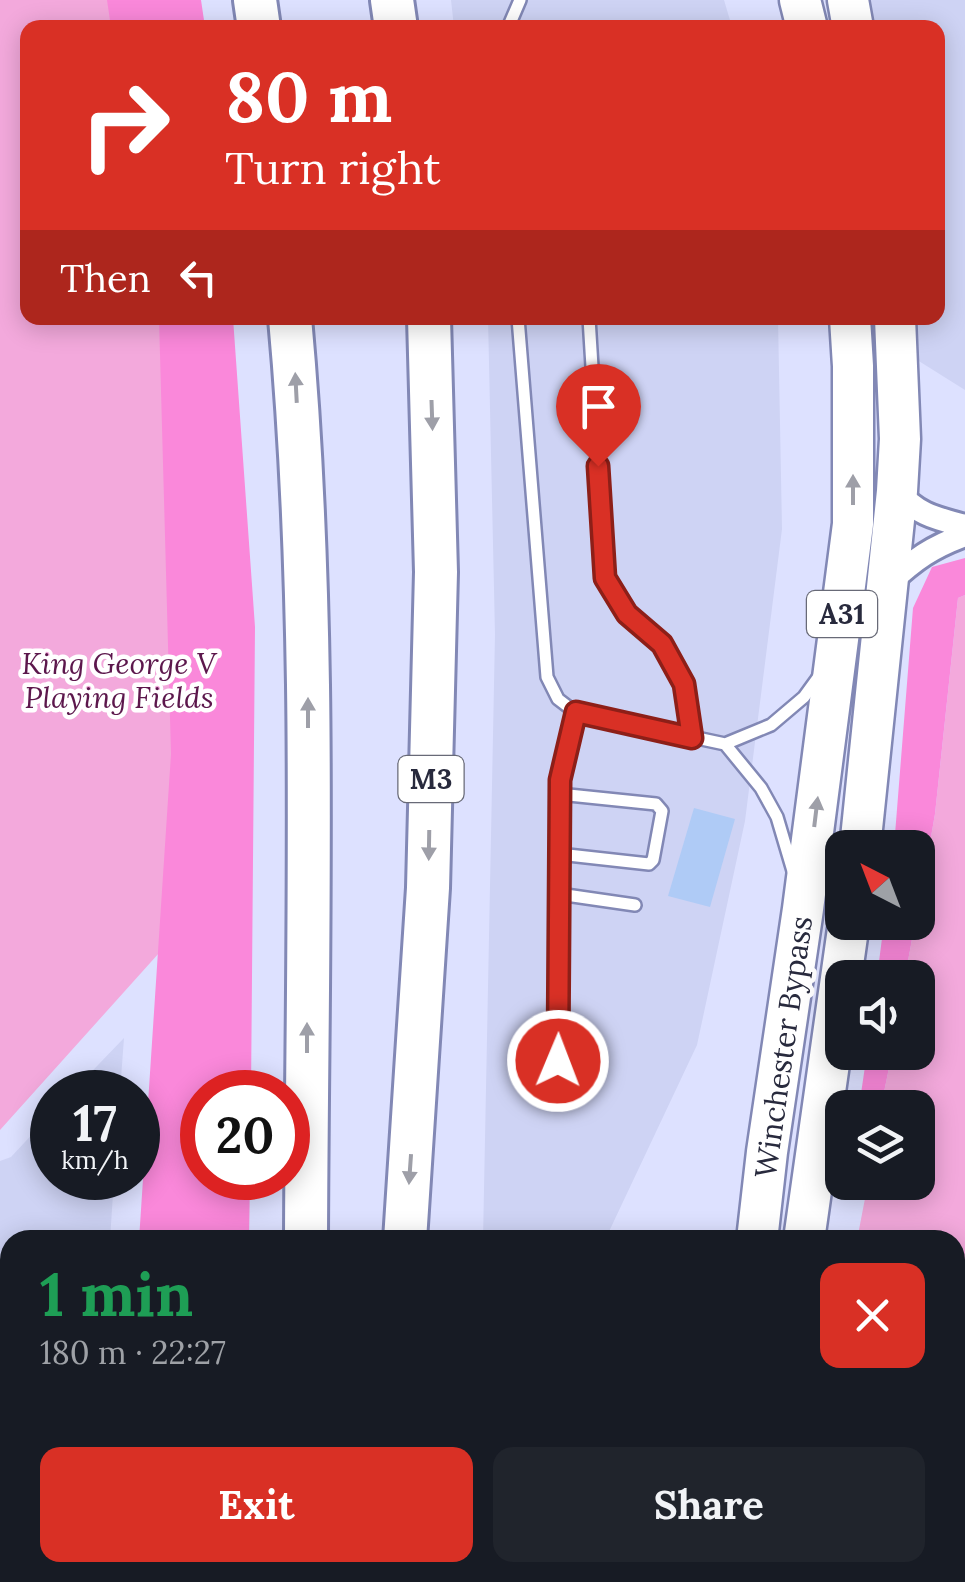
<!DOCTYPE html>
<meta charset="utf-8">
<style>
body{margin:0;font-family:Lora,serif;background:#20242c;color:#f1f3f6;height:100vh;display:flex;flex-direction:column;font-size:38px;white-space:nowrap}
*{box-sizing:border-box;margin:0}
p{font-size:32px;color:#9ea1a6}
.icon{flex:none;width:55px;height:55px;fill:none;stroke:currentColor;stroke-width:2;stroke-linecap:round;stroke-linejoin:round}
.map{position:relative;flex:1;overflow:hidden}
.details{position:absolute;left:0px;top:1230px;width:965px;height:352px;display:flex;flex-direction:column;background:#171b24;border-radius:30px 30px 0 0;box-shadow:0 5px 25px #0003}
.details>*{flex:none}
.top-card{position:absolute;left:20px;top:20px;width:925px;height:305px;border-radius:20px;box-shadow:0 5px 25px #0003;background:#d93025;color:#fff;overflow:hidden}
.needle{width:65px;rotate:318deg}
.tools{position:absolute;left:825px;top:830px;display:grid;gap:20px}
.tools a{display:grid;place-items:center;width:110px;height:110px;border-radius:20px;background:#171b24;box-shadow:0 5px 25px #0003;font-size:50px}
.speed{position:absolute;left:30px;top:1070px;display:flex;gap:20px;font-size:50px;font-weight:700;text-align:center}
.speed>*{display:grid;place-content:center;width:130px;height:130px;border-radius:50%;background:#171b24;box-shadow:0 5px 25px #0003;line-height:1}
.speed small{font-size:25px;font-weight:400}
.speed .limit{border:15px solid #d22;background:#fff;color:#111}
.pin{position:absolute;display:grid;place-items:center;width:85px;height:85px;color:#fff;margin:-102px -42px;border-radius:50% 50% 50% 0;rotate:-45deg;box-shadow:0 0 10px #0007}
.pin .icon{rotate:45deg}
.me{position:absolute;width:110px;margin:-55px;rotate:1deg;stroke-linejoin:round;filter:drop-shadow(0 0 8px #0008)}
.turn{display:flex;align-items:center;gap:35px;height:210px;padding:0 40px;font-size:45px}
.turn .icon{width:130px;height:130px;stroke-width:2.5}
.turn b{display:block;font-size:70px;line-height:85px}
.then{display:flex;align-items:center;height:95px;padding:0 40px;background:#0003;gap:20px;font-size:38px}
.round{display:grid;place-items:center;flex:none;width:105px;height:105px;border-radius:20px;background:#20242c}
.head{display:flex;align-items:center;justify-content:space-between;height:170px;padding:0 40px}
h1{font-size:60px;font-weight:700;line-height:75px;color:#1e9e55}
.primary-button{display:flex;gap:20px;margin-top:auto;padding:20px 40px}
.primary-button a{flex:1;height:115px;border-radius:20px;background:#d93025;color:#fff;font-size:40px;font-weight:700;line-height:115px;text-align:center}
.primary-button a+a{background:#20242c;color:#f1f3f6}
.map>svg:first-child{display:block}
</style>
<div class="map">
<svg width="965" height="1582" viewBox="0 0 965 1582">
<rect width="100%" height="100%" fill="#dde1ff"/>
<path fill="#ced3f4" d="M451,0H724L732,27H454Z
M866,0H965V390L914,358L909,318H938V28L870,27Z
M488,318H778L782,529L745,821L697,1045L605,1240H483L495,634Z
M124,1038L120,1092H72Z
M52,1113V1178H114L110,1240H10V1572L19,1573L16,1582H0V1161L11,1157Z"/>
<path fill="#f3a9dc" d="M0,0H168L172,27L28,28V318H208L230,874L0,1130Z
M965,595V1582H941L936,1573L955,1572V1240H857L868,1183L918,1182V1108L881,1107L892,1053L918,1052V978L905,977L915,923L918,922V911L935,814L958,598Z"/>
<path fill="#fa88da" d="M107,0H201L205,27H111Z
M159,318H233L255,627L251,1092H202V1178H250L249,1240H139L171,754Z
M965,558V595L958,598L935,814L918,911V848L894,847L913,608L932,567Z
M884,923H915L905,977H877Z
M867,1053H892L881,1107H859Z
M58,1573H247V1582H55Z"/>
<path fill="#afcbf6" d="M694,808L735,819L710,907L668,896Z"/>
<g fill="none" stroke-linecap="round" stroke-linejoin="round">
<g stroke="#8288b5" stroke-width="16">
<path id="service" d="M508,28L520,0
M518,318L547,677L558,699L575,712L725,744L771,725L804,697L820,675
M589,318L605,578L627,614L662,644L684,684L692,738
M725,744L761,788L777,817L793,871
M559,854L649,864L653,860L662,811L656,804L559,794
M559,894L635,905
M558,1061L559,780L575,712"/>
</g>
<g stroke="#8288b5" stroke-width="28">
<path id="minor" d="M897,491C918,515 935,518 965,526
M889,583C915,559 932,547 965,535"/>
</g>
<g stroke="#8288b5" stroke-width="45">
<path id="trunk" d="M800,0L807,28
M848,0L853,28
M860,848L897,491L900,439L895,318
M757,1240L767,1152L803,909L853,524V366L850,318
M804,1240L849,922
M854,1572L857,1582
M646,1582L649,1572"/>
</g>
<g stroke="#8288b5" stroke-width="48">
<path id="motorway" d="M255,0L259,28
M392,0L396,28
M290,318C318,624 307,933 306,1240
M405,1240L428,888L436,572L429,318
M310,1572V1582
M396,1572V1582"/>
</g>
<use href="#service" stroke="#fff" stroke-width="11"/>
<use href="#minor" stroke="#fff" stroke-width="22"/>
<use href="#trunk" stroke="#fff" stroke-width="40"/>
<use href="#motorway" stroke="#fff" stroke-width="42"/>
</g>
<defs><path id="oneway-solid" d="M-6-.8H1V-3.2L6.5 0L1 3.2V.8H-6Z" transform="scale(2.5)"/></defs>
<g fill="#9e9fa8">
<use href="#oneway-solid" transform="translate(296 388) rotate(-93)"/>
<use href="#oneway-solid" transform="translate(432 415) rotate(88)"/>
<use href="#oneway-solid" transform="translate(853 490) rotate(-90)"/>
<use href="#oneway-solid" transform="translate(308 713) rotate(-90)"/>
<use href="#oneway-solid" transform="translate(816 812) rotate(-83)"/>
<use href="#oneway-solid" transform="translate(429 845) rotate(91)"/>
<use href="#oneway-solid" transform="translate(307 1038) rotate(-90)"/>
<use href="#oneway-solid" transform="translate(410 1169) rotate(94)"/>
</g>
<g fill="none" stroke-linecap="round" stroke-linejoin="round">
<g stroke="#8d1f18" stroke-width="25">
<path id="route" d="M558,1061L560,780L576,712L692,738L684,684L662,644L627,614L605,578L598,466"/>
</g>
<use href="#route" stroke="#d93025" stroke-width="18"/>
</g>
<g text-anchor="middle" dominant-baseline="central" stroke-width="9" stroke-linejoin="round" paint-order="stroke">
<g fill="#fff" stroke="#686a77" stroke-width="2.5">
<rect x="807" y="591" width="70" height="46" rx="8"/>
<rect x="398.5" y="756" width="65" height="46" rx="8"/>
</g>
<g font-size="28" font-weight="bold" fill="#282a3d">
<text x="842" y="614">A31</text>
<text x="431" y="779">M3</text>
</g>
<g font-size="30" font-style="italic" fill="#5c174c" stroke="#fff">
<text x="119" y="663">King George V<tspan x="119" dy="34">Playing Fields</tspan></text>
</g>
<g font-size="30" fill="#282a3d" stroke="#fff">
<text transform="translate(783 1047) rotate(-82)">Winchester Bypass</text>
</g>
</g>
</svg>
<div class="tools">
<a><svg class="needle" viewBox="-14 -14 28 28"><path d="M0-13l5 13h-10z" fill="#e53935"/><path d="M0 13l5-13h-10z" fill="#9ea1a6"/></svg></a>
<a><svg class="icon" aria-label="sound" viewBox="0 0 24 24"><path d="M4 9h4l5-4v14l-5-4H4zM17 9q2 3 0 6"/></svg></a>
<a><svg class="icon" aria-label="layers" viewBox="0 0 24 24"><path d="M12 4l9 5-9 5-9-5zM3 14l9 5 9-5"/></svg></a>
</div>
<div class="speed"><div>17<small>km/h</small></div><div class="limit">20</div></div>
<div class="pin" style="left:598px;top:466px;background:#d93025"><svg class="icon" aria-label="arrive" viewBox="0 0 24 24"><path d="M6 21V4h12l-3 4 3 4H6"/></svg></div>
<svg class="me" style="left:558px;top:1061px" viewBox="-20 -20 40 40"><circle r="17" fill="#d93025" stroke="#fff" stroke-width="3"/><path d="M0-11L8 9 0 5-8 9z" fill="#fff"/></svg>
<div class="top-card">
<div class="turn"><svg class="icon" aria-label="right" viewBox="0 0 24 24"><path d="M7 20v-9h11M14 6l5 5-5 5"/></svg><div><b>80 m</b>Turn right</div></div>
<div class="then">Then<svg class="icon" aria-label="left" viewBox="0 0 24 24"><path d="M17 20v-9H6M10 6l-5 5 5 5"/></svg></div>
</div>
<section class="details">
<div class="head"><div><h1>1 min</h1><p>180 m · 22:27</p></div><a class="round" style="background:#d93025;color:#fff"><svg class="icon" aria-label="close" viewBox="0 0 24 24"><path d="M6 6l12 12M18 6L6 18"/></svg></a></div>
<div class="primary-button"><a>Exit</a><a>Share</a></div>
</section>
</div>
